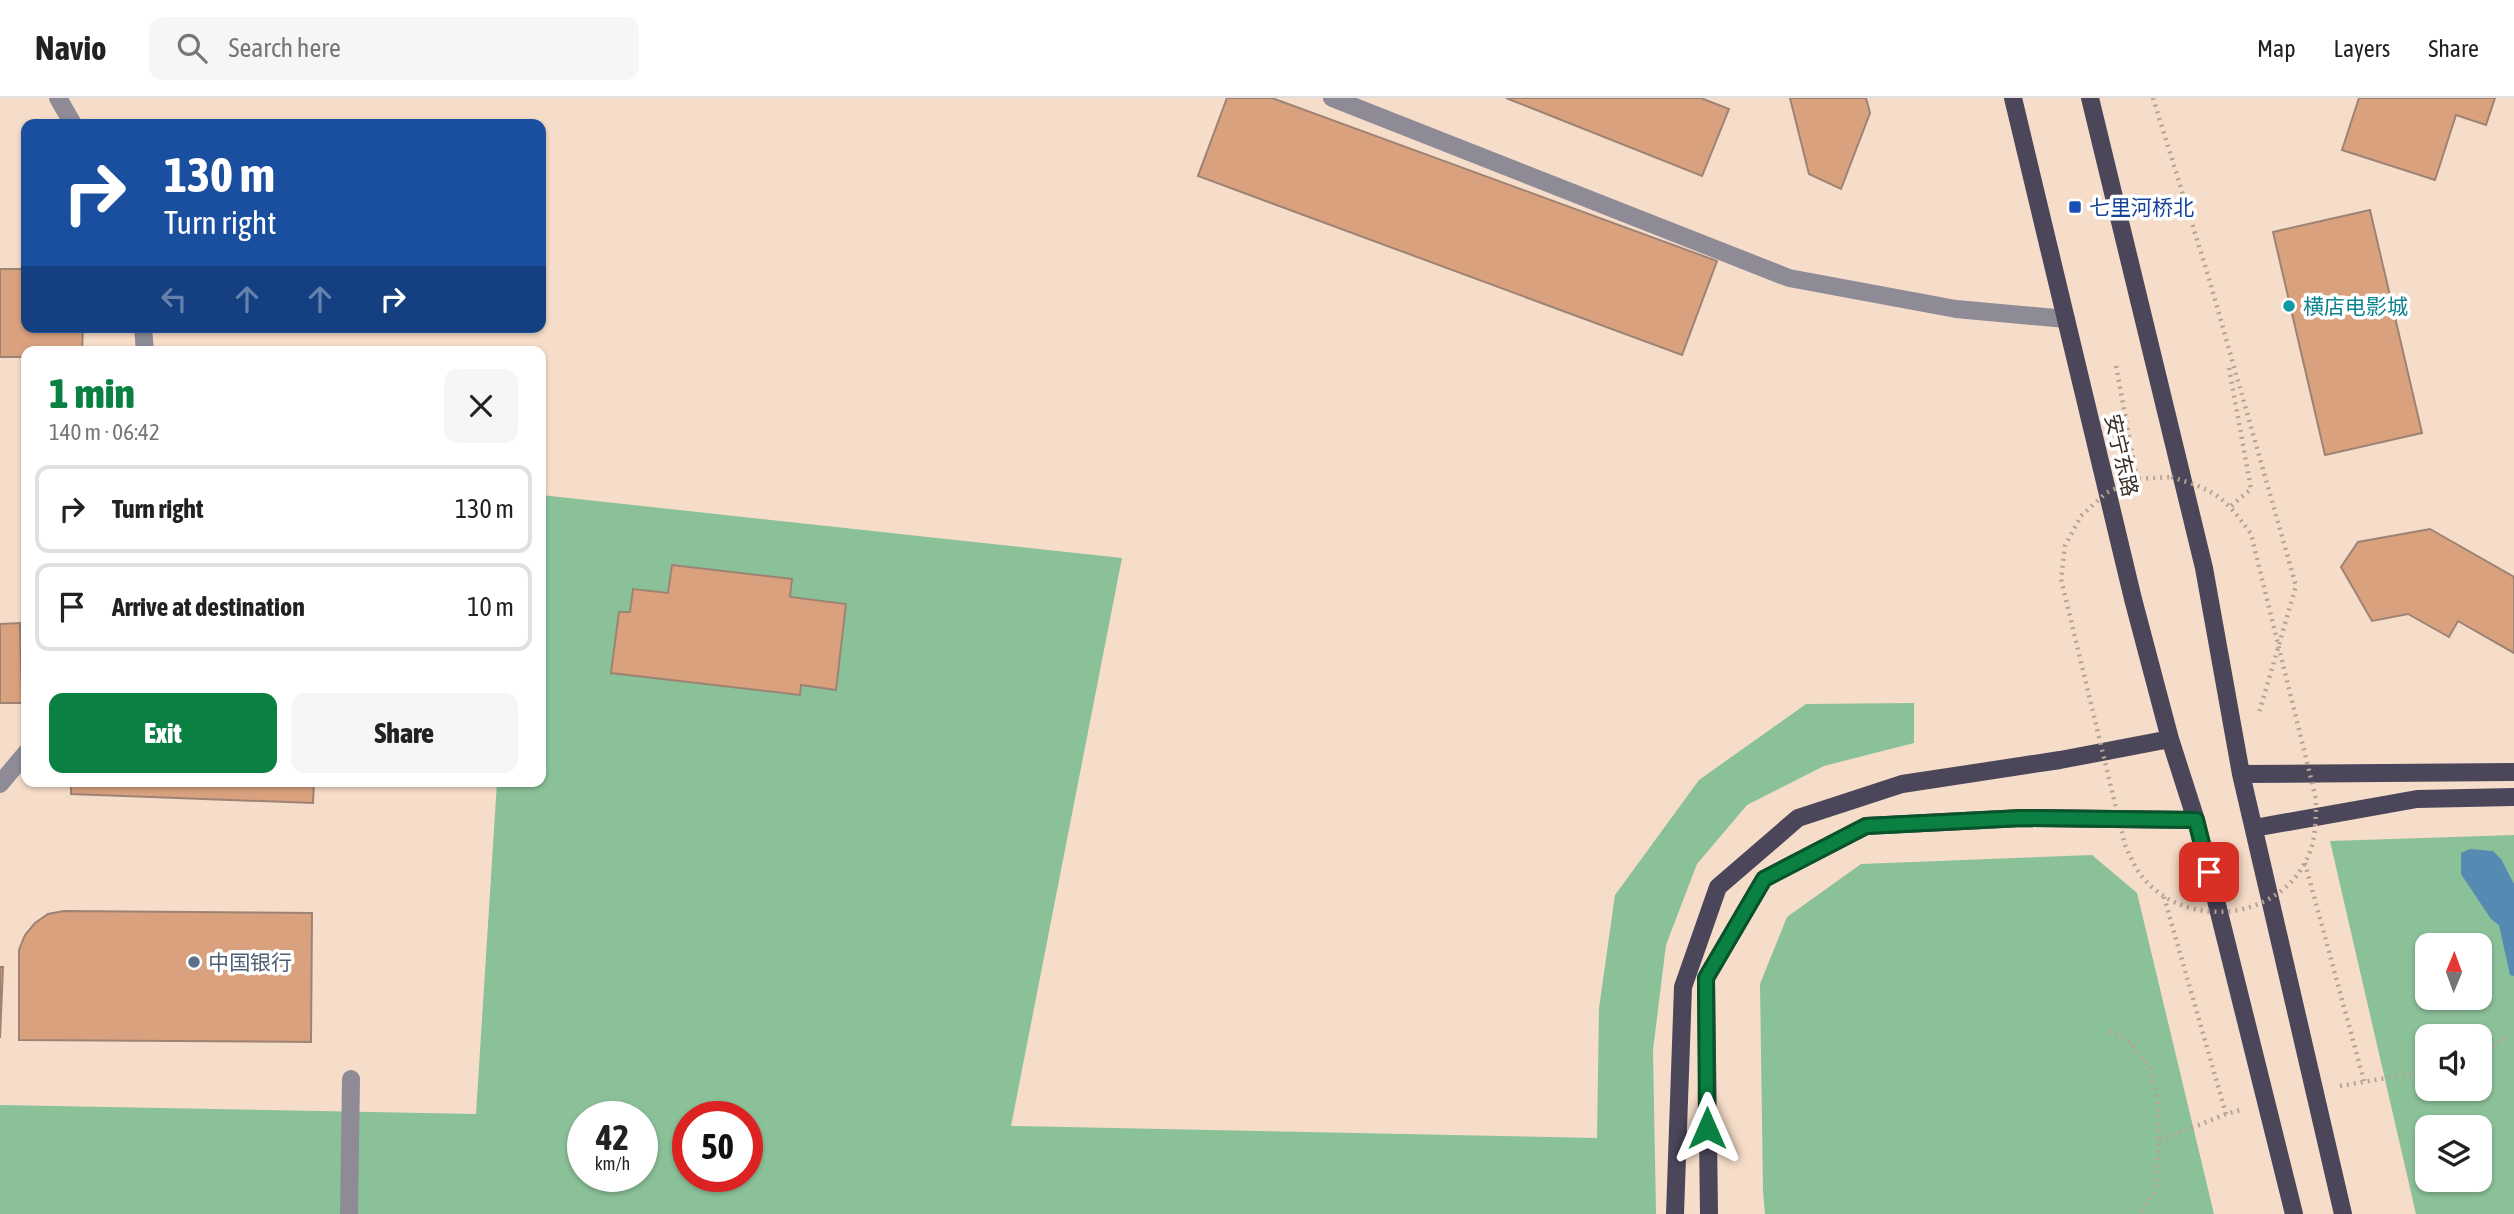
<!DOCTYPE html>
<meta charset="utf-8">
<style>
body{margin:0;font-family:"Asap Condensed","Noto Sans SC",sans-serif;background:#f6f6f6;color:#222;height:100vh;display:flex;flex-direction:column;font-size:26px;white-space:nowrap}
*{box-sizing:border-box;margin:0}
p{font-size:23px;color:#767676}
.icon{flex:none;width:38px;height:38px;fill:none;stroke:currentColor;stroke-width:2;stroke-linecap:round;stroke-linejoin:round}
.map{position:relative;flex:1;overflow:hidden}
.details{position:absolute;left:21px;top:248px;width:525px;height:441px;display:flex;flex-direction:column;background:#fff;border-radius:14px;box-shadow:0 2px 5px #0004}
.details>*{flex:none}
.hud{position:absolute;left:21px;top:21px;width:525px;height:214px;border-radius:14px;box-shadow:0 2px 5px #0004;background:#1a4fa0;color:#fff;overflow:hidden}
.needle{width:46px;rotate:1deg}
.fabs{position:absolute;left:2415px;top:835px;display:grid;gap:14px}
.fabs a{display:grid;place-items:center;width:77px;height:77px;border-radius:14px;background:#fff;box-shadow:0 2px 5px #0004;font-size:35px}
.speed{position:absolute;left:567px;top:1003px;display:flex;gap:14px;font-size:35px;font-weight:700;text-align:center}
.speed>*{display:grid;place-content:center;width:91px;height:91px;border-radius:50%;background:#fff;box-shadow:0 2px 5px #0004;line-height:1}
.speed small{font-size:18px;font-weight:400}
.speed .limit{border:10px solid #d22;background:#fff;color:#111}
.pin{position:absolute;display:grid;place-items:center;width:60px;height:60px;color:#fff;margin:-30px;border-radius:14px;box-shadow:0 4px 10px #0006}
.me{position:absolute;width:77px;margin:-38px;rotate:0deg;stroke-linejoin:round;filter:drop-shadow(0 0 5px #0008)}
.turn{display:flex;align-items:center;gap:24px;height:147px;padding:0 28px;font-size:32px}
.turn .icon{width:91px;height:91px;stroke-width:2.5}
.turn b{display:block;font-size:49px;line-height:60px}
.lanes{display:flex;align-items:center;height:66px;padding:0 28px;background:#0003;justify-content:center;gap:35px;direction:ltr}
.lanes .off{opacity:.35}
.round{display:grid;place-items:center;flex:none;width:74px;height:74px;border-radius:14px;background:#f6f6f6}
.summary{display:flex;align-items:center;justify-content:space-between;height:119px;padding:0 28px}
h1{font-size:42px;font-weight:800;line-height:52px;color:#0b8043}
.cta{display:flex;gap:14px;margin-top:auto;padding:14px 28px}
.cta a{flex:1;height:80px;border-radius:14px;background:#0b8043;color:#fff;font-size:28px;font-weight:800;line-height:80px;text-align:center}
.cta a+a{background:#f6f6f6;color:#222}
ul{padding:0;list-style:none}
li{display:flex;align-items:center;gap:21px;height:88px;margin:0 14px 10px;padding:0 14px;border:4px solid #e0e0e0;border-radius:14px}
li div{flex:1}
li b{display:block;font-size:26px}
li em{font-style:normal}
header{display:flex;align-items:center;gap:42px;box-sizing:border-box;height:98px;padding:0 35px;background:#fff;border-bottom:2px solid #e0e0e0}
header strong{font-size:33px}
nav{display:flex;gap:38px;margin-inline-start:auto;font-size:24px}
.search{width:490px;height:63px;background:#f6f6f6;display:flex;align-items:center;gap:18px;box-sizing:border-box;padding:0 24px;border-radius:14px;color:#767676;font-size:26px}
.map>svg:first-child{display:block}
</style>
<header>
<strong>Navio</strong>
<div class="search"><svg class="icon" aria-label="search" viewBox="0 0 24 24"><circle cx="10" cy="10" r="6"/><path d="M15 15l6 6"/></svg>Search here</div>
<nav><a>Map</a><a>Layers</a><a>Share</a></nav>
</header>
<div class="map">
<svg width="2514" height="1116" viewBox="0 0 2514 1116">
<rect width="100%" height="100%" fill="#f6ddc9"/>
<path fill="#8bc199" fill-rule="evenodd" d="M541,397L1122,460L1011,1028L1597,1040L1599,910L1615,797L1699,682L1806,606L1914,605V645L1824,668L1747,707L1697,766L1666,847L1653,952L1656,1116H0V1007L476,1016L497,684H541ZM583,1018H642V1078H583ZM688,1018H747V1078H688Z
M2514,737V1116H2416L2330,743ZM2427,847H2480V900H2427ZM2427,938H2480V990H2427ZM2427,1029H2480V1082H2427Z
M2092,757L2137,795L2214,1116H1765L1763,1094L1760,886L1787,819L1861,766Z"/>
<path fill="#558ab2" d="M2470,751L2493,753L2501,761L2514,786V878L2510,877L2499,827L2491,821L2461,776V755Z"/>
<path fill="#daa17f" stroke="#9d8374" stroke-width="2" d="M1227,0H1272L1717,163L1682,257L1198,78Z
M1506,0H1701L1729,11L1702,78Z
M1790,0H1866L1870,15L1841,91L1809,76Z
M2359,0H2495L2486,27L2456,17L2435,82L2342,52Z
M2370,112L2422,335L2325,357L2273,134Z
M0,171H26V229H83L82,254H26V259H0Z
M2430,431L2514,479V555L2458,523L2449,539L2408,516L2372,523L2341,469L2358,444Z
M672,467L792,481L790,499L846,506L836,592L801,587L800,597L611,575L619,514H630L633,491L668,495Z
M20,525L22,605H0V526Z
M71,684H314L313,705L71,696Z
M64,813L312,815L311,944L19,942V852L25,837L35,825L48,816Z
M0,869H3L0,940Z"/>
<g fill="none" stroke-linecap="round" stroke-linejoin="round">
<path stroke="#b7a393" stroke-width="4.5" stroke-dasharray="2 5" stroke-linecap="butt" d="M2153,0L2208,177L2296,488L2259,615
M2116,268L2137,381
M2229,270L2251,391L2231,408
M2305,765L2364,983
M2164,799L2226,1016
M2109,933L2130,944L2150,971L2158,1003L2159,1043L2155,1092L2140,1116
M2480,955L2510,937
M2340,988L2427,973
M2159,1043L2226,1016L2240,1012"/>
<path stroke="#8e8b97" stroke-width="18" d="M58,0L73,26
M1332,0L1789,180L1956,211L2066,221
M143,229L145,254
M0,686L26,655
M349,1116L351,981"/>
<path stroke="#4b465a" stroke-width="18" d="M2013,0L2133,501L2170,641L2196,722L2294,1116
M2090,0L2204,470L2241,676L2343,1116
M2241,676L2514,674
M2254,730L2417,701L2514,699
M1675,1116L1683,889L1718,789L1798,720L1902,686L2060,662L2170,641
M1709,1116L1706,880L1764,781L1866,728L2022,720L2196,722"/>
<path stroke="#b7a393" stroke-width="4.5" stroke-dasharray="2 5" stroke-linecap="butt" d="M2171,379C2215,392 2224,398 2251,436L2316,701C2316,723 2316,745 2305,765C2272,825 2181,831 2140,776C2134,768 2130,757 2125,747L2061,481L2065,448L2081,418L2106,395L2137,381Z"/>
</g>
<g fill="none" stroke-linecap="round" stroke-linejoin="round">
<g stroke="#07532c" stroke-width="18">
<path id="route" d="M1707,1030L1706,880L1764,781L1866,728L2022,720L2196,722L2209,774"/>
</g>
<use href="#route" stroke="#0b8043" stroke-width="12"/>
</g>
<rect fill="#1a4fb4" stroke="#fff" stroke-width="2.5" x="2068" y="102" width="14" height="14" rx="3.5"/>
<circle fill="#0f9aa8" stroke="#fff" stroke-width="2.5" cx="2289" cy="208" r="7"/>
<circle fill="#5c6f8a" stroke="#fff" stroke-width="2.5" cx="194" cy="864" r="7"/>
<g text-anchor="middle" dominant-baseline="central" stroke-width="7" stroke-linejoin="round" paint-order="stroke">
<g font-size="21" fill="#164399" stroke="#fff" text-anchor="start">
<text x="2089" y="109">七里河桥北</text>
</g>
<g font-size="21" fill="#0d838f" stroke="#fff" text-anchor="start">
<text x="2303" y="208">横店电影城</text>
</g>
<g font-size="21" fill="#382e26" stroke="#fff">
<text transform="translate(2122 357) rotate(77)">安宁东路</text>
</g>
<g font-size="21" fill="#4e5e75" stroke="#fff" text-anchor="start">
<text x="208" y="864">中国银行</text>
</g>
</g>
</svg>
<div class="fabs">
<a><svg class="needle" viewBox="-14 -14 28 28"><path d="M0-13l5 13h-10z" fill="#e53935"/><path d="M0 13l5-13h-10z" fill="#767676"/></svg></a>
<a><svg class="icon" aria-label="sound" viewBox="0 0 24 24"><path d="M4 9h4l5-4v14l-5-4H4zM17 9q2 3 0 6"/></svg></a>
<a><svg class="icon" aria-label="layers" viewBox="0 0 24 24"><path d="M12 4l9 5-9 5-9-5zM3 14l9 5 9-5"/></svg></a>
</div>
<div class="speed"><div>42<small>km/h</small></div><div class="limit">50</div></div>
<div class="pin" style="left:2209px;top:774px;background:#d93025"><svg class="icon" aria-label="arrive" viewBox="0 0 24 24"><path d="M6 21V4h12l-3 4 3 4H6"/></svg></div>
<svg class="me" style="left:1707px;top:1030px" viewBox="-20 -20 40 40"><path d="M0-17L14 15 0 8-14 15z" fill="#0b8043" stroke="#fff" stroke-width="4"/></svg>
<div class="hud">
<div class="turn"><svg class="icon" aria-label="right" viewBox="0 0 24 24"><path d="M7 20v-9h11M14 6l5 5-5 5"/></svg><div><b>130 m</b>Turn right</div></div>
<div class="lanes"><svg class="icon off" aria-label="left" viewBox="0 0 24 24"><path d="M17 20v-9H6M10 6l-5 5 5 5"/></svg><svg class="icon off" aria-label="ahead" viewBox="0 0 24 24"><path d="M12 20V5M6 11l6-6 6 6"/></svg><svg class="icon off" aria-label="ahead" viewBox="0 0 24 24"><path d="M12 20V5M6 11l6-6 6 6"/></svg><svg class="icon" aria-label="right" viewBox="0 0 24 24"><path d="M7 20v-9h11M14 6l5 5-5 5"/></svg></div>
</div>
<section class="details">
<div class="summary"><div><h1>1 min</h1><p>140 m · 06:42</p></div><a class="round"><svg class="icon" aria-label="close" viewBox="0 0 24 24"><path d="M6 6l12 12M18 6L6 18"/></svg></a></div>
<ul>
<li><svg class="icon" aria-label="right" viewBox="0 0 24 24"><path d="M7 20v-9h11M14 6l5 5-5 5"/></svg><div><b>Turn right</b></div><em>130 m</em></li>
<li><svg class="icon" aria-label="arrive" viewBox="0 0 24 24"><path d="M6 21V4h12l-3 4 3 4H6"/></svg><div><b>Arrive at destination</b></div><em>10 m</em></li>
</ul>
<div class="cta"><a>Exit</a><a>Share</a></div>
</section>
</div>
